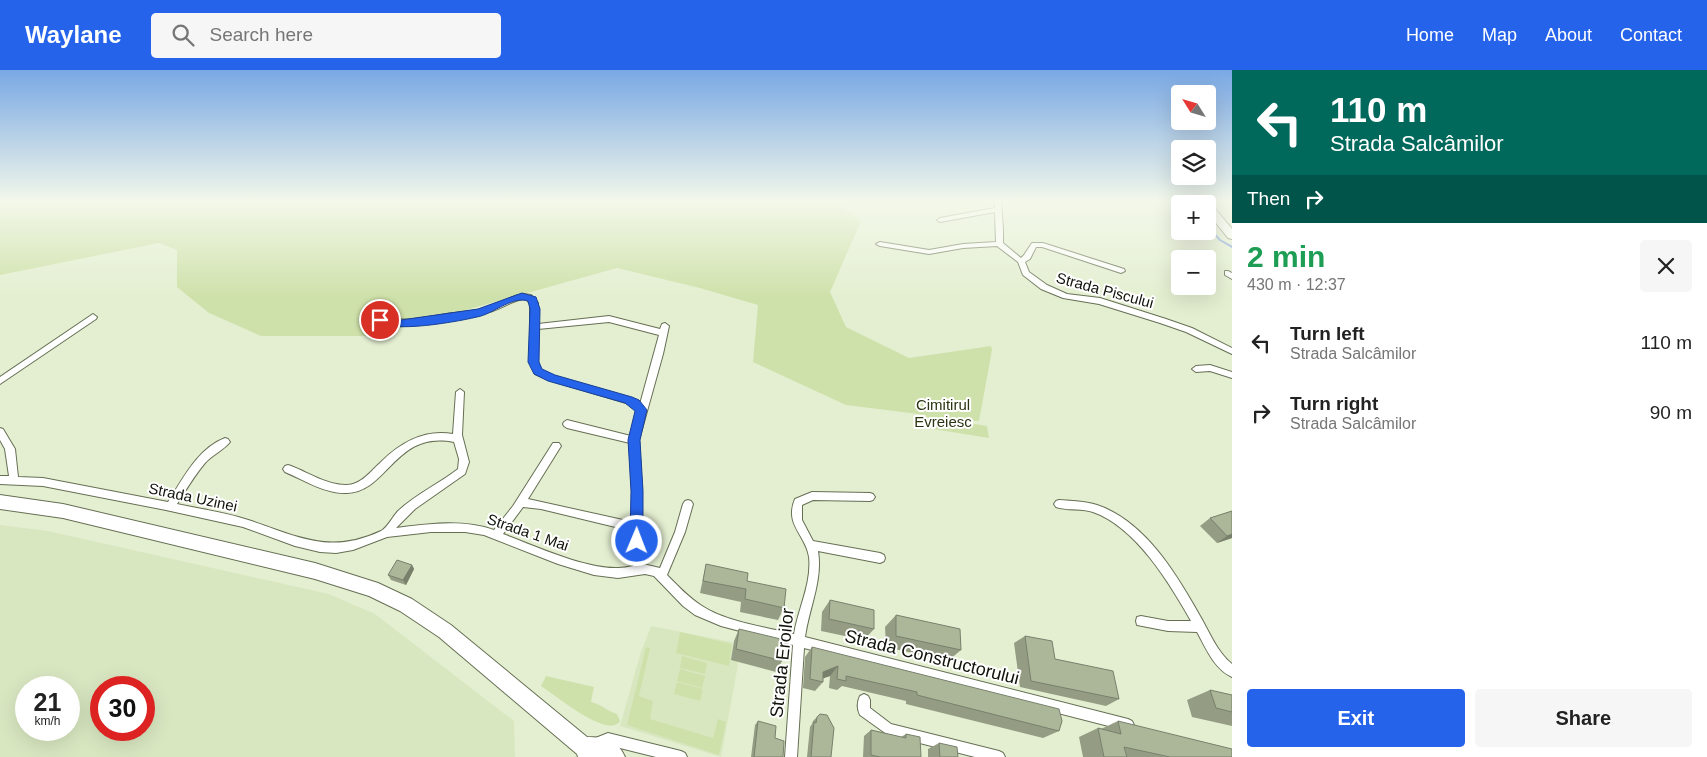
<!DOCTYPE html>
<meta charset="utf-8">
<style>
body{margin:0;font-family:Helvetica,sans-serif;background:#f6f6f6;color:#222;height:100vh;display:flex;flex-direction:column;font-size:19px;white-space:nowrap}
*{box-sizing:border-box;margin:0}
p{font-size:16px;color:#767676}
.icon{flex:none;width:28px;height:28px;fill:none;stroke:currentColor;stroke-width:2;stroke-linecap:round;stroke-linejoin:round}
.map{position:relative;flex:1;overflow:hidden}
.sheet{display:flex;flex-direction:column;background:#fff;width:475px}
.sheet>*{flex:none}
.top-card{background:#00695c;color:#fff;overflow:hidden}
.needle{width:32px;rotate:307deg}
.fabs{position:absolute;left:1171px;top:15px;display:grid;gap:10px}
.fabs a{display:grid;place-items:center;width:45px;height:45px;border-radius:5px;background:#fff;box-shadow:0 5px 20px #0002;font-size:25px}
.speed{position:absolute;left:15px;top:606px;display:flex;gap:10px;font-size:25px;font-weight:700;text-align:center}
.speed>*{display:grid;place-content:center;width:65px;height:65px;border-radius:50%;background:#fff;box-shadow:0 5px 20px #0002;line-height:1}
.speed small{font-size:12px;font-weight:400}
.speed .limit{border:8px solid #d22;background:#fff;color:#111}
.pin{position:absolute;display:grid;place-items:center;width:42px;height:42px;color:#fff;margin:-21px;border:2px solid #fff;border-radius:50%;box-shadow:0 1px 5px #0007}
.me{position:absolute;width:55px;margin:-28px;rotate:1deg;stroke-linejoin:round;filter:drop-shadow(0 0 4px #0008)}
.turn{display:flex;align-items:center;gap:18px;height:105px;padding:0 15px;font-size:22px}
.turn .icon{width:65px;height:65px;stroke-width:2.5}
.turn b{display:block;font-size:35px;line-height:42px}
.then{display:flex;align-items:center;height:48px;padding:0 15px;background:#0003;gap:10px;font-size:19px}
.round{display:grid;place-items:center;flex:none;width:52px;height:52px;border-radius:5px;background:#f6f6f6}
.headline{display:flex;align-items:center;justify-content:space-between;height:85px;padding:0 15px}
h1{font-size:30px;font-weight:800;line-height:38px;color:#1e9e55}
.action{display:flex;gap:10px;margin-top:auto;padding:10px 15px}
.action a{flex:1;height:58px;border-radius:5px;background:#2563eb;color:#fff;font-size:20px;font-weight:800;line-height:58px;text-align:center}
.action a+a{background:#f6f6f6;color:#222}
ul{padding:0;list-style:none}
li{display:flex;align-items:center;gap:15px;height:70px;padding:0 15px}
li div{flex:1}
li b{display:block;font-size:19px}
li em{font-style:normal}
header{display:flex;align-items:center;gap:30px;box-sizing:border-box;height:70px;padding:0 25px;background:#2563eb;color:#fff}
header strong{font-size:24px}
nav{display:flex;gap:28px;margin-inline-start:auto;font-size:18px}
.search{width:350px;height:45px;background:#f6f6f6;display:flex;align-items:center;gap:12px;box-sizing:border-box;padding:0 18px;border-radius:5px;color:#767676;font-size:19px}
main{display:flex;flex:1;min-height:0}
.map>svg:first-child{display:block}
</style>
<header>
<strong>Waylane</strong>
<div class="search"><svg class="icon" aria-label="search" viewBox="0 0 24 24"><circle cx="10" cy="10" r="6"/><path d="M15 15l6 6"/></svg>Search here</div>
<nav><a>Home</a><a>Map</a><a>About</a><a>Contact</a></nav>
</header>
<main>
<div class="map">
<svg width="1232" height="687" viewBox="0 0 1232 687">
<rect width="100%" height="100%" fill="#e4efd1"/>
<path fill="#d9e7c1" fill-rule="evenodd" d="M0,455L48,461L329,524L375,544L514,651L515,687H0ZM26,618H69V660H26ZM101,618H144V660H101Z
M651,556L732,572L738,595L721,687L620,656L640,585Z"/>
<path fill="#cfe1aa" d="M0,131H834L861,151L830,222L846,257L909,288L991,276L992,280L979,351L962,350L963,352L987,356L989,368L927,358L926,345L846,335L753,292L758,235L700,218L617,198L372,266H261L209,243L177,217V180L159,173L0,205Z
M680,562L732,574L729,596L676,583Z
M646,577L650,578L639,626L653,631L650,649L713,668L718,649L726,652L719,685L627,655Z
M682,586L707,593L705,604L680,598Z
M680,599L705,606L702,618L677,611Z
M546,606L594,617L591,632C603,635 607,641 617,644L620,651C609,670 555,625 541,616Z
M677,612L703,619L700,631L674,624Z"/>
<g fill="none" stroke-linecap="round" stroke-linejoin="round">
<path stroke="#7396dd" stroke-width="2" d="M1190,131L1196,134
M1208,157L1220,170L1232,177"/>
<g stroke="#666f54" stroke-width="2">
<path id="minor" d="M995,131H1001L1003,159V173L1021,188L1024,185L1032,173H1043L1124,199L1125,201L1121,203L1042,177H1036L1030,189L1025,192L1029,202L1047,215L1067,224L1100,228L1166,249L1192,258L1232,278V284L1186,262L1160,253L1099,234L1063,228L1041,219L1023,205L1018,192L997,176L963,178L929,184L880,176L876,174L880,172L929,180L963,174L996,172L995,142L940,152L937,150L940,148L995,138Z
M1217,147L1220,149L1219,150L1208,153V149Z
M1225,201H1228L1232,203V209L1225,205Z
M523,224L531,225L538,233V254L609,246L660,259L662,254L665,253L669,256L663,284L639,370L642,421V484L643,494L660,498L675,462L683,434L685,431L688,430L691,431L693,434L685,462L667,505C678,516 689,528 702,536C724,551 768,558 794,564C798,539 812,513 809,487C806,465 784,455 795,429L812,422L870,423L873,424L875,427L873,430L870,431L813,430L802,435V450L813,471L880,483L884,485L885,488L884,491L880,493L818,481C823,510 809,538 805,567L1128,649L1132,651L1134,655L1132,659L1128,661L804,578L797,687H785L793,575L721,556L695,545L683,536L654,506L645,504L618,508L594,505L558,494L484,465L465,462H431L387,467L353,480L336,483L320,482L295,476L243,457L166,440L43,416L0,414V406H9L5,379L0,370V358L3,359L15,379L18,407L43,408L168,432C183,409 197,379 225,368L228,369L230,372C224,380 212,385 205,393C194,406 186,420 177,434C199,439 223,442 245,449C296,465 328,486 381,461C388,457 393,446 398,441C416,424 439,414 458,399L459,389L454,372C395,360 388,422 347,423C325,424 304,410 285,402L283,399L285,396L288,395L291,396C309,403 327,415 346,415C361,415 370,402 381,392C400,373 424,359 453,364L456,322L460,319L464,322L462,365L469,392L465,404L415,439L396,458C428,454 463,449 494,460L513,436L553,373H559L561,376L528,429L632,452V421L630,373L567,358L564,356L563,354L564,352L567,350L631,366L638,343L632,335L626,333L549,310L535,304L530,292V234L526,229C513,229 502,239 489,242C477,246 464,247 451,249C426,253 402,259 377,252L376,250L380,247C405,253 428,247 453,243C464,242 476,241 487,238C499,234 510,226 523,224ZM609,252L659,265L640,334L638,331L631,328L554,306L541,300L538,292V259ZM523,437L541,439L632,461L633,496C628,497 623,498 618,498C585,499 535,476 503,464Z
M93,244L97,247L96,249L0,314V307Z
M1210,295L1232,302V308L1210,301L1196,302L1192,299L1196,296Z
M1059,430C1072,431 1085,431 1097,435C1145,451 1177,505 1200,546C1210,563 1217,582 1232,594V607C1214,599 1206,578 1197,562L1168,561L1137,555L1136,551L1137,547L1141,546L1168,551H1191C1170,514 1136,457 1093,442C1081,438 1068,441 1056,437L1054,434L1056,431Z
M864,624L868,626L870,630V638L891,654L999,681L1003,683L1005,687H975L888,665L860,645C857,639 857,632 860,626Z
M608,663L681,681L685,683L687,687H656L608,675L597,679L593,677L591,673L593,669Z"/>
</g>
<g stroke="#666f54" stroke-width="2">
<path id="primary" d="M1208,134L1212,135L1232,159V169L1228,168L1208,143Z
M0,425L63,434L315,493L378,513L412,529L451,555L587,667C604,667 618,670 625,687H578L577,684L439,567L400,541L369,526L315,509L63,448L0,439Z"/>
</g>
<use href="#minor" fill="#fff" fill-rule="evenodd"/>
<use href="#primary" fill="#fff" fill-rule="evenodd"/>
</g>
<path fill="#949d84" d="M1232,441V468L1217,473L1200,456L1210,448Z
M706,494L747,511L784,538L778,550L740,542L741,532L700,523Z
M412,495L414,499L406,515L391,510L388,505Z
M830,530L874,559L864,570L821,561L822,542Z
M896,545L961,580L948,591L886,577L885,557Z
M739,559L782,591L776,602L731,590L734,571Z
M1025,566L1055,589L1119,629L1106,636L1020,617L1014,573Z
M812,577L1059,661L1043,668L906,634V631L842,616L837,620L829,618L830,606L823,608V612L815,621L803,618L805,587Z
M1210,620L1232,625V656L1192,647L1187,630Z
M817,647L831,687H807L810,657L812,654L813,651Z
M758,651L775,668L783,687H751L755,655Z
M1118,651L1232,687H1083L1079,667L1098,658L1101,659Z
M871,660L901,667L906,664L921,687H863L864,666Z
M939,673L958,687H928V679Z"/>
<path fill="#78806c" d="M1232,464V468L1217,473L1227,466Z
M412,495L414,499L406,515L403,510Z
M838,596L830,606L816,611L823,602Z"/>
<path fill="#acb79a" stroke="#78806c" d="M1232,441V464L1227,466L1210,448Z
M397,490L412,495L403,510L388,505Z
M706,494L748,503L747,511L786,519L784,538L745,529L746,519L703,511Z
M830,530L874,540V559L829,549Z
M896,545L960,559L961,580L896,566Z
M739,559L785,570L782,591L736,579Z
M1025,566L1052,571L1055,589L1113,601L1119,629L1031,611Z
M812,577L1059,639L1062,651L1059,661L917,625V622L846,606V611L837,609L838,596L823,602V612L810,609Z
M1210,620L1232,625V642L1216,638Z
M820,644L827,645L834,658L831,687H811L814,652L816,653L817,647Z
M758,651L776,656L775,668L784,671L783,687H754Z
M1118,651L1232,679V687H1170L1124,677L1127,687H1104L1098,658L1121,664Z
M871,660L906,668V664L920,667L921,687H880L871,685Z
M939,673L957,677L958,687H940Z"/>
<linearGradient id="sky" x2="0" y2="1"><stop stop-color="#79a8e4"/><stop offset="0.58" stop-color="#f3f8ea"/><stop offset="1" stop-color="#f3f8ea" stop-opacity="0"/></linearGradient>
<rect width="1232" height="227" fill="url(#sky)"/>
<path fill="#2563eb" stroke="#184099" d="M522,223L536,227L540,239L539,292L542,299L555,305L632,327L639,330L647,340L640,370L643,421V471L641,475L637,477L632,475L630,471L631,421L628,370L635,341L625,333L548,311L534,304L528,292L530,239L528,231C513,226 495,242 481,246C462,251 387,265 375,250L380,247L401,250L478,239Z"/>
<g text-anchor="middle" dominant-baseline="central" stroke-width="4" stroke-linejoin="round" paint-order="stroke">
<g font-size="15" fill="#11140a" stroke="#fff">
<text transform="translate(1105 220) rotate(15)">Strada Piscului</text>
<text transform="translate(193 427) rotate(12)">Strada Uzinei</text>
<text transform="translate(528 462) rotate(19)">Strada 1 Mai</text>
</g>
<g font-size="15" fill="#2a3411" stroke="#fff">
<text x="943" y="334">Cimitirul<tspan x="943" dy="17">Evreiesc</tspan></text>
</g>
<g font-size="18" fill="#11140a" stroke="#fff">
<text transform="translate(932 587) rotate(14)">Strada Constructorului</text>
<text transform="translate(782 593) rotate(-84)">Strada Eroilor</text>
</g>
</g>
</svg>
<div class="fabs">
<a><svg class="needle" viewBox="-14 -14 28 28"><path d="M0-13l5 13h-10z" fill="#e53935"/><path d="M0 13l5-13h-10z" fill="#767676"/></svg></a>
<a><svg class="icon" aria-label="layers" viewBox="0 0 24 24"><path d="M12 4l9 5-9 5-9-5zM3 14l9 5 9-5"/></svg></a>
<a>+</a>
<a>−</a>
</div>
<div class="speed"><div>21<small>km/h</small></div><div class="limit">30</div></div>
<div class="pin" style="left:380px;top:250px;background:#d93025"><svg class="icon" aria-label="arrive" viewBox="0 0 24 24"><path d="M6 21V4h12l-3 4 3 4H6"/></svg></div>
<svg class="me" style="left:637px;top:471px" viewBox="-20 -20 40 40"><circle r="17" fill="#2563eb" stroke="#fff" stroke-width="3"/><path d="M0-11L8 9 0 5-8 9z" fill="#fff"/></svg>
</div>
<section class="sheet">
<div class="top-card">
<div class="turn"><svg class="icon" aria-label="left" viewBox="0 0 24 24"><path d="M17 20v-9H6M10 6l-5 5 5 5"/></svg><div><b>110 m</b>Strada Salcâmilor</div></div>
<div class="then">Then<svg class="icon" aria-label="right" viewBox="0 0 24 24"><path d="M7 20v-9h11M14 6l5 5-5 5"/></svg></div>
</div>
<div class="headline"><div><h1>2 min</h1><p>430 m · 12:37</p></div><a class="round"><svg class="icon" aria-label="close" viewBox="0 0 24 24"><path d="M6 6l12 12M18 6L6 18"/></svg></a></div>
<ul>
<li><svg class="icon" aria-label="left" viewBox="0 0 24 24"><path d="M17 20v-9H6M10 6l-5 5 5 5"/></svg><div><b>Turn left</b><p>Strada Salcâmilor</p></div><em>110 m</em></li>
<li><svg class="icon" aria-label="right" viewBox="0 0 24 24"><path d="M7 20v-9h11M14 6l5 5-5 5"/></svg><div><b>Turn right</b><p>Strada Salcâmilor</p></div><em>90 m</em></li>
</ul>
<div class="action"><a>Exit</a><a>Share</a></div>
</section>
</main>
